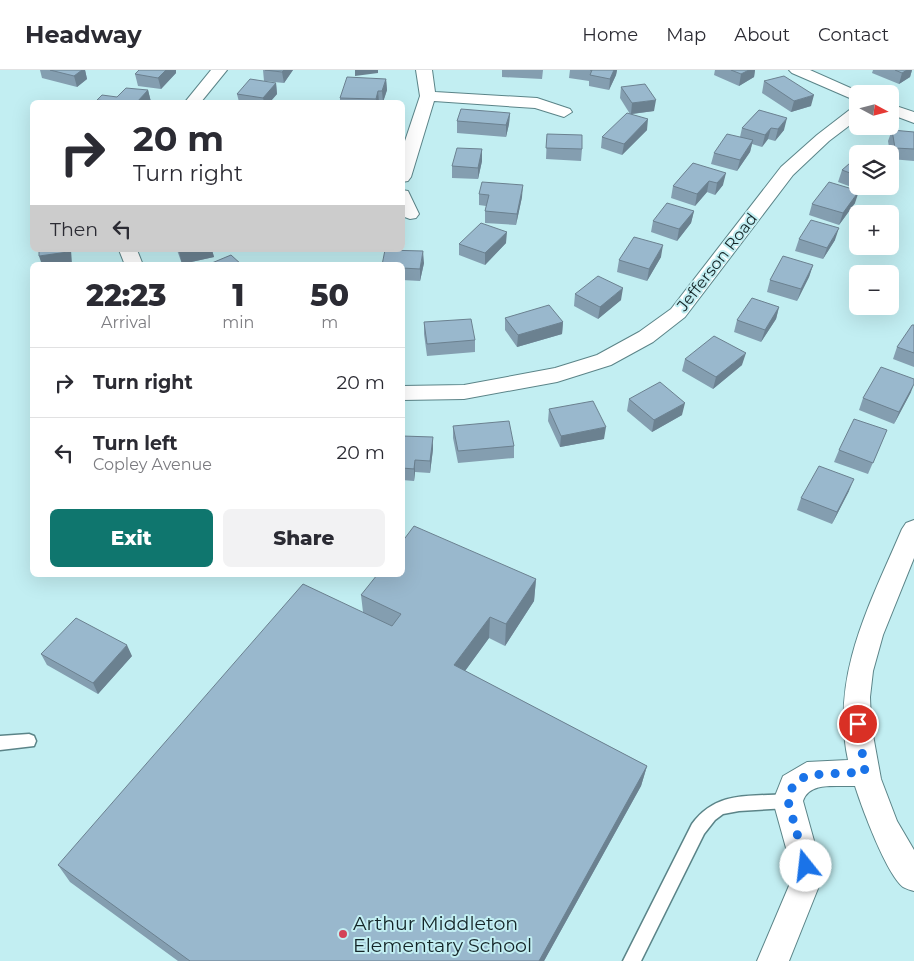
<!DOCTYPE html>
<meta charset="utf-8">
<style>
body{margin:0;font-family:Montserrat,sans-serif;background:#f2f2f3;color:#2b2b33;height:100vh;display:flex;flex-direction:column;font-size:19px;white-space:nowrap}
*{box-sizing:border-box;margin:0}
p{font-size:16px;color:#7c7c81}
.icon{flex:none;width:28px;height:28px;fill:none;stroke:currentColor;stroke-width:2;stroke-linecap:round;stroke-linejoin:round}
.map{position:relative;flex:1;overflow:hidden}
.side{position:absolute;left:30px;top:192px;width:375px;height:315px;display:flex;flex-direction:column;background:#fff;border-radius:8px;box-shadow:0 5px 20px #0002}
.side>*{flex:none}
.top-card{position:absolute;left:30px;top:30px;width:375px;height:152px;border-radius:8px;box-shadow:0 5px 20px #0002;background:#fff;color:#2b2b33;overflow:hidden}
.needle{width:32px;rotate:97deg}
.buttons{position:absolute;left:849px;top:15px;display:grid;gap:10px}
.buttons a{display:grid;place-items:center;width:50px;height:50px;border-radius:8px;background:#fff;box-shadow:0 5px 20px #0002;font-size:25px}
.pin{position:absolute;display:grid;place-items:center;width:42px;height:42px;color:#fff;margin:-21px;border:2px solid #fff;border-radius:50%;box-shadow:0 1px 5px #0007}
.me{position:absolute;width:55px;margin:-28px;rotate:344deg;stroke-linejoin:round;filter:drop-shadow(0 0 4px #0008)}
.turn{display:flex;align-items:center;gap:18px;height:105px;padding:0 20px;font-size:22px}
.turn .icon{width:65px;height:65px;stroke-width:2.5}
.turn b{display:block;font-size:35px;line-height:42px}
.then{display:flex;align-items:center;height:48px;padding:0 20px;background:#0003;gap:10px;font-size:19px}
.eta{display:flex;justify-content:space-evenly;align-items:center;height:85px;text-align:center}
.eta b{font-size:30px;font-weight:800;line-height:35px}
.primary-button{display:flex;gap:10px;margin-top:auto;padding:10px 20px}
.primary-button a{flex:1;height:58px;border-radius:8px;background:#0f766e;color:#fff;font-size:20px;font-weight:800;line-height:58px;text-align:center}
.primary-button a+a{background:#f2f2f3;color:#2b2b33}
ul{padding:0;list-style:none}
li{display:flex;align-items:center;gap:15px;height:70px;padding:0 20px;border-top:1px solid #e1e1e2}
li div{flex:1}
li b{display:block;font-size:19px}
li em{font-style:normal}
header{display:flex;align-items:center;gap:30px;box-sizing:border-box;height:70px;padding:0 25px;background:#fff;border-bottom:1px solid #e1e1e2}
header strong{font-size:24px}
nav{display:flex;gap:28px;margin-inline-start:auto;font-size:18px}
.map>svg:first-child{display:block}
</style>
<header>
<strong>Headway</strong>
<nav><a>Home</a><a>Map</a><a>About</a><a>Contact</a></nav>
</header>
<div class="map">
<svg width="914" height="891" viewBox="0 0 914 891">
<rect width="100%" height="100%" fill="#c2eef2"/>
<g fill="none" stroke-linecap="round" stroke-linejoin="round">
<g stroke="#5b8488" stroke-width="3">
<path id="service" d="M29,664L34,666L36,671L34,676L0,680V666Z
M788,724L793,726L796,731L793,736L788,738L739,741L723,744L715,750L704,764L641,891H623L692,754C717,720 751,727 788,724Z"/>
</g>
<g stroke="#5b8488" stroke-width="2">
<path id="minor" d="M211,0H227L201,32H185Z
M416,0H432L435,22L537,28L570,39L572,42L564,47L535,38L434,31L411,107L408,111L402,112V80L420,26Z
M789,0H810L864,24H858V31L852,29L792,3Z
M890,34L914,42V53L890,44Z
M858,36V49L829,71L793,105L685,247L653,272L611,295L557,312L464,329L402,330V316L464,315L555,298L597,285L639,262L671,239L781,97L817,65L852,38Z
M402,120L408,121L419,144L416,148L410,149L402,146Z
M119,180H137L143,195H125Z
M914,450V488L883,565L873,601L870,627L871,654L881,709L897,751L914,780V821C911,820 906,819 903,817C886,803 862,738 855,716C837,717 809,711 803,731L821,796V811L789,891H757L791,811V796L773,731L783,706L807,692L848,690C830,606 870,534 902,459L906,453Z"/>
</g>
<use href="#service" fill="#fff" fill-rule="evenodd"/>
<use href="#minor" fill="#fff" fill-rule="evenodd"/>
</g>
<path fill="#849eb0" d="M40,0H85L87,9L77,17L42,8Z
M139,0H176V3L161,19L138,16L135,4Z
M263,0H293L284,13L264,11Z
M502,0H543L542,9L502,7Z
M570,0H617L616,5L609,20L589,16V11L569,8Z
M715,0H755L754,7L739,16L714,5Z
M873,0H912L910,7L899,14L872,3Z
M386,9L387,20L383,32H340V28Z
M764,11L811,36L791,42L762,23Z
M276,13L277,24L270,32H239L237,24Z
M621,17L654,41L632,44L647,60L622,85L601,78L602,67L630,44L620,28Z
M148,20L151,32H98L97,30L117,27Z
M759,40L784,60L775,71L768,69L762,77L752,74L750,82L737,101L711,94L714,83L740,67L742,58Z
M510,43L509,54L506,67L457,63V51Z
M892,60L914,62V91L891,89L888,71Z
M547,64L582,79L581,91L546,89Z
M482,79V91L478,109L452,108V96Z
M858,86V116H867L862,121L838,112L842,100Z
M693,93L723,115L715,125L707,122L695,136L671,128L673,116Z
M479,124L522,127L516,155L485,153V141L486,136L479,135Z
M855,133L839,155L809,145L812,134Z
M694,141L691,153L677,171L651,162L653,151Z
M799,169L835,170L823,189L795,181Z
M506,173L485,195L459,185V174Z
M177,180H212L214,187L182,194Z
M661,187L647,211L617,202L619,190Z
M424,193L420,211L402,210V195Z
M813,195L809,207L797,231L767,222L770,210Z
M575,224L621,230L598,249L574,236Z
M779,237L776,249L761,272L734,262L737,250Z
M505,248L563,252L562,264L517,277L505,260Z
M424,252L475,270V282L427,286L424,264Z
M914,255V297L893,289L897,277Z
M685,289L742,295L713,319L682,301Z
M911,322L894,354L859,340L863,328Z
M629,329L682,345L652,362L627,341Z
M549,339L604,369L560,377L548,351Z
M453,356L514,376V388L458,393L453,368Z
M887,360L868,404L834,392L839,380Z
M402,366L433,379L430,403L415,402L414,411L402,410Z
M849,421L832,454L797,440L801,428Z
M536,509L534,531L505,576L489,568L465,601L647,696L641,716L544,891H178L70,812L58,795L363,542L361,525Z
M41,584L132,586L98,624L47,595Z"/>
<path fill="#6b8190" d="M82,0H85L87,9L77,17L74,6Z
M166,0H176V3L161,19L158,8Z
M284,0H293L284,13L282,2Z
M355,0H378V3L355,6Z
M614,0H617L616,5L609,20L610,9Z
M749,0H755L754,7L739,16L741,4Z
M907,0H912L910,7L899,14L902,3Z
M386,9L387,20L383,32L382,21Z
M276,13L277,24L270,32H264L263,28Z
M148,20L151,32H137Z
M378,21L379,32H376V29Z
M814,25L811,36L791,42L794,31Z
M656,30L654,41L631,44L632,33Z
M510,43L509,54L506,67V55Z
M787,48L784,60L775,71L778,59Z
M648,49L647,60L622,85L624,74Z
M771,58L768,69L762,77L765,65Z
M753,70L750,82L737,101L740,90Z
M482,79V91L478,109V98Z
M726,103L723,115L715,125L717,113Z
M709,111L707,122L695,136L697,124Z
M523,115L522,127L516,155L517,144Z
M859,121L855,133L839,155L843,143Z
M694,141L691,153L677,171L679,159Z
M839,158L835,170L823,189L827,178Z
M507,162L506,173L485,195V183Z
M663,175L661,187L647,211L649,199Z
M68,180H71L72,194L64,195H42L39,186Z
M190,180H212L214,187L182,194L179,182Z
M423,181L424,193L420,211V199Z
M813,195L809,207L797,231L801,219Z
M623,218L621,230L598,249L600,237Z
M779,237L776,249L761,272L765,260Z
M563,252L562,264L517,277L518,265Z
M746,283L742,295L713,319L716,307Z
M914,314L911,322L894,354L899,342Z
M685,333L682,345L652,362L654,350Z
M606,357L604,369L560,377L561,366Z
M433,367V379L430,403V391Z
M415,390V402L414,411V399Z
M854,409L849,421L832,454L837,442Z
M536,509L534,531L505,576L506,554Z
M490,547L489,568L454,616V595Z
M127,575L132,586L98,624L93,613Z
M647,696L641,716L544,891H539Z"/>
<path fill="#99b8cd" stroke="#6b8190" d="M50,0H82L74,6Z
M139,0H166L158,8L135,4Z
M265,0H284L282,2Z
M590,0H614L610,9L590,5L592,0Z
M731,0H749L741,4Z
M895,0H907L902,3Z
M784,6L814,25L794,31L764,11Z
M347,7L386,9L382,21H378L376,29L340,28Z
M250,9L276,13L263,28L237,24Z
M645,14L656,30L632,33L621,17Z
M126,18L148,20L137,32H116L97,30L102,25L117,27Z
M461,39L510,43L506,55L457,51Z
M759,40L787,48L778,59L771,58L765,65L742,58Z
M627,43L648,49L624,74L602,67Z
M892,60L914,62V79L895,78Z
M547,64L582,65V79L546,78Z
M727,64L753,70L740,90L714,83Z
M457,78L482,79L478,98L452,96Z
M858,86V106L842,100Z
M693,93L726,103L717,113L709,111L697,124L673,116Z
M482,112L523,115L517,144L485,141L489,125L479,124Z
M829,112L859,121L843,143L812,134Z
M667,133L694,141L679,159L653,151Z
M811,150L839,158L827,178L799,169Z
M481,153L507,162L485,183L459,174Z
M634,167L663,175L649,199L619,190Z
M39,180H68V182L39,186Z
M178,180H190L179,182Z
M385,180L423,181L420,199L402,198V195H382Z
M231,185L242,195H207Z
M783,186L813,195L801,219L770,210Z
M598,206L623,218L600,237L575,224Z
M752,228L779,237L765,260L737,250Z
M549,235L563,252L518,265L505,248Z
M471,249L475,270L427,274L424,252Z
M912,255H914V283L897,277Z
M714,266L746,283L716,307L685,289Z
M881,297L914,309V314L899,342L863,328Z
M660,312L685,333L654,350L629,329Z
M593,331L606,357L561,366L549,339Z
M854,349L887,360L873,393L839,380Z
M509,351L514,376L458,381L453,356Z
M402,366L433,367L430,391L415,390L414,399L402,398Z
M819,396L854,409L837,442L801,428Z
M414,456L536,509L506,554L490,547L454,595L647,696L539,891H190L58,795L303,514L392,556L401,544L361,525L377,505H402V472Z
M76,548L127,575L93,613L41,584Z"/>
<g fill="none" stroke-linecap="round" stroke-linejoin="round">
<path stroke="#1a73e8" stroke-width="9" stroke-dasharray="0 16.2" d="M806,796L788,731L793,715L807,705L865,702L858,654"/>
</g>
<circle fill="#d34358" stroke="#c2eef2" stroke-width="2" cx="343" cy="864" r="5"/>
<g text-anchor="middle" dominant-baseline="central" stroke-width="4" stroke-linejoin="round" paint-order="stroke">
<g font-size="16" fill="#142527" stroke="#c2eef2">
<text transform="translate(717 192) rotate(-52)">Jefferson Road</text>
</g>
<g font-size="19" fill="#142527" stroke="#c2eef2" text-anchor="start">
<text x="353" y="853">Arthur Middleton<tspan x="353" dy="22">Elementary School</tspan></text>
</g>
</g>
</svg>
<div class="buttons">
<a><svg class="needle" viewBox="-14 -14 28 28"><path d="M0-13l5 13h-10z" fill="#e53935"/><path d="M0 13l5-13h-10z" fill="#7c7c81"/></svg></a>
<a><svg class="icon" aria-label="layers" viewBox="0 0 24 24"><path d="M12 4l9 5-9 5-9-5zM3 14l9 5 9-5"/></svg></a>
<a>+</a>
<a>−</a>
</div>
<div class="pin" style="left:858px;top:654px;background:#d93025"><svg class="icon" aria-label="arrive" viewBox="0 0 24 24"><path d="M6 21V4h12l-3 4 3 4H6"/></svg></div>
<svg class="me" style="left:806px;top:796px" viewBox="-20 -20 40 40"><circle r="19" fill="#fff"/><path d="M0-13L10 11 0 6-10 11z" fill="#1a73e8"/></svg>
<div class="top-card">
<div class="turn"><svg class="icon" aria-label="right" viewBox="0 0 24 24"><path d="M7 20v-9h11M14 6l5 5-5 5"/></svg><div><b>20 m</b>Turn right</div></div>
<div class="then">Then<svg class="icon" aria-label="left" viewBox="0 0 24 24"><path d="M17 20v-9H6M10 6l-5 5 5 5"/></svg></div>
</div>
<section class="side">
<div class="eta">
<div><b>22:23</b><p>Arrival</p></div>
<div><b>1</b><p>min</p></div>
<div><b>50</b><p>m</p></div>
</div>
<ul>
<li><svg class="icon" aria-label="right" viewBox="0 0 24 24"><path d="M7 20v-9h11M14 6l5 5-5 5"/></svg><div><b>Turn right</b></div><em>20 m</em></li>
<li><svg class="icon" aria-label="left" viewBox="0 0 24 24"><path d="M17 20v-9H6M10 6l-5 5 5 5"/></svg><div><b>Turn left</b><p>Copley Avenue</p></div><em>20 m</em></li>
</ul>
<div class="primary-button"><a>Exit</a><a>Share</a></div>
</section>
</div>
